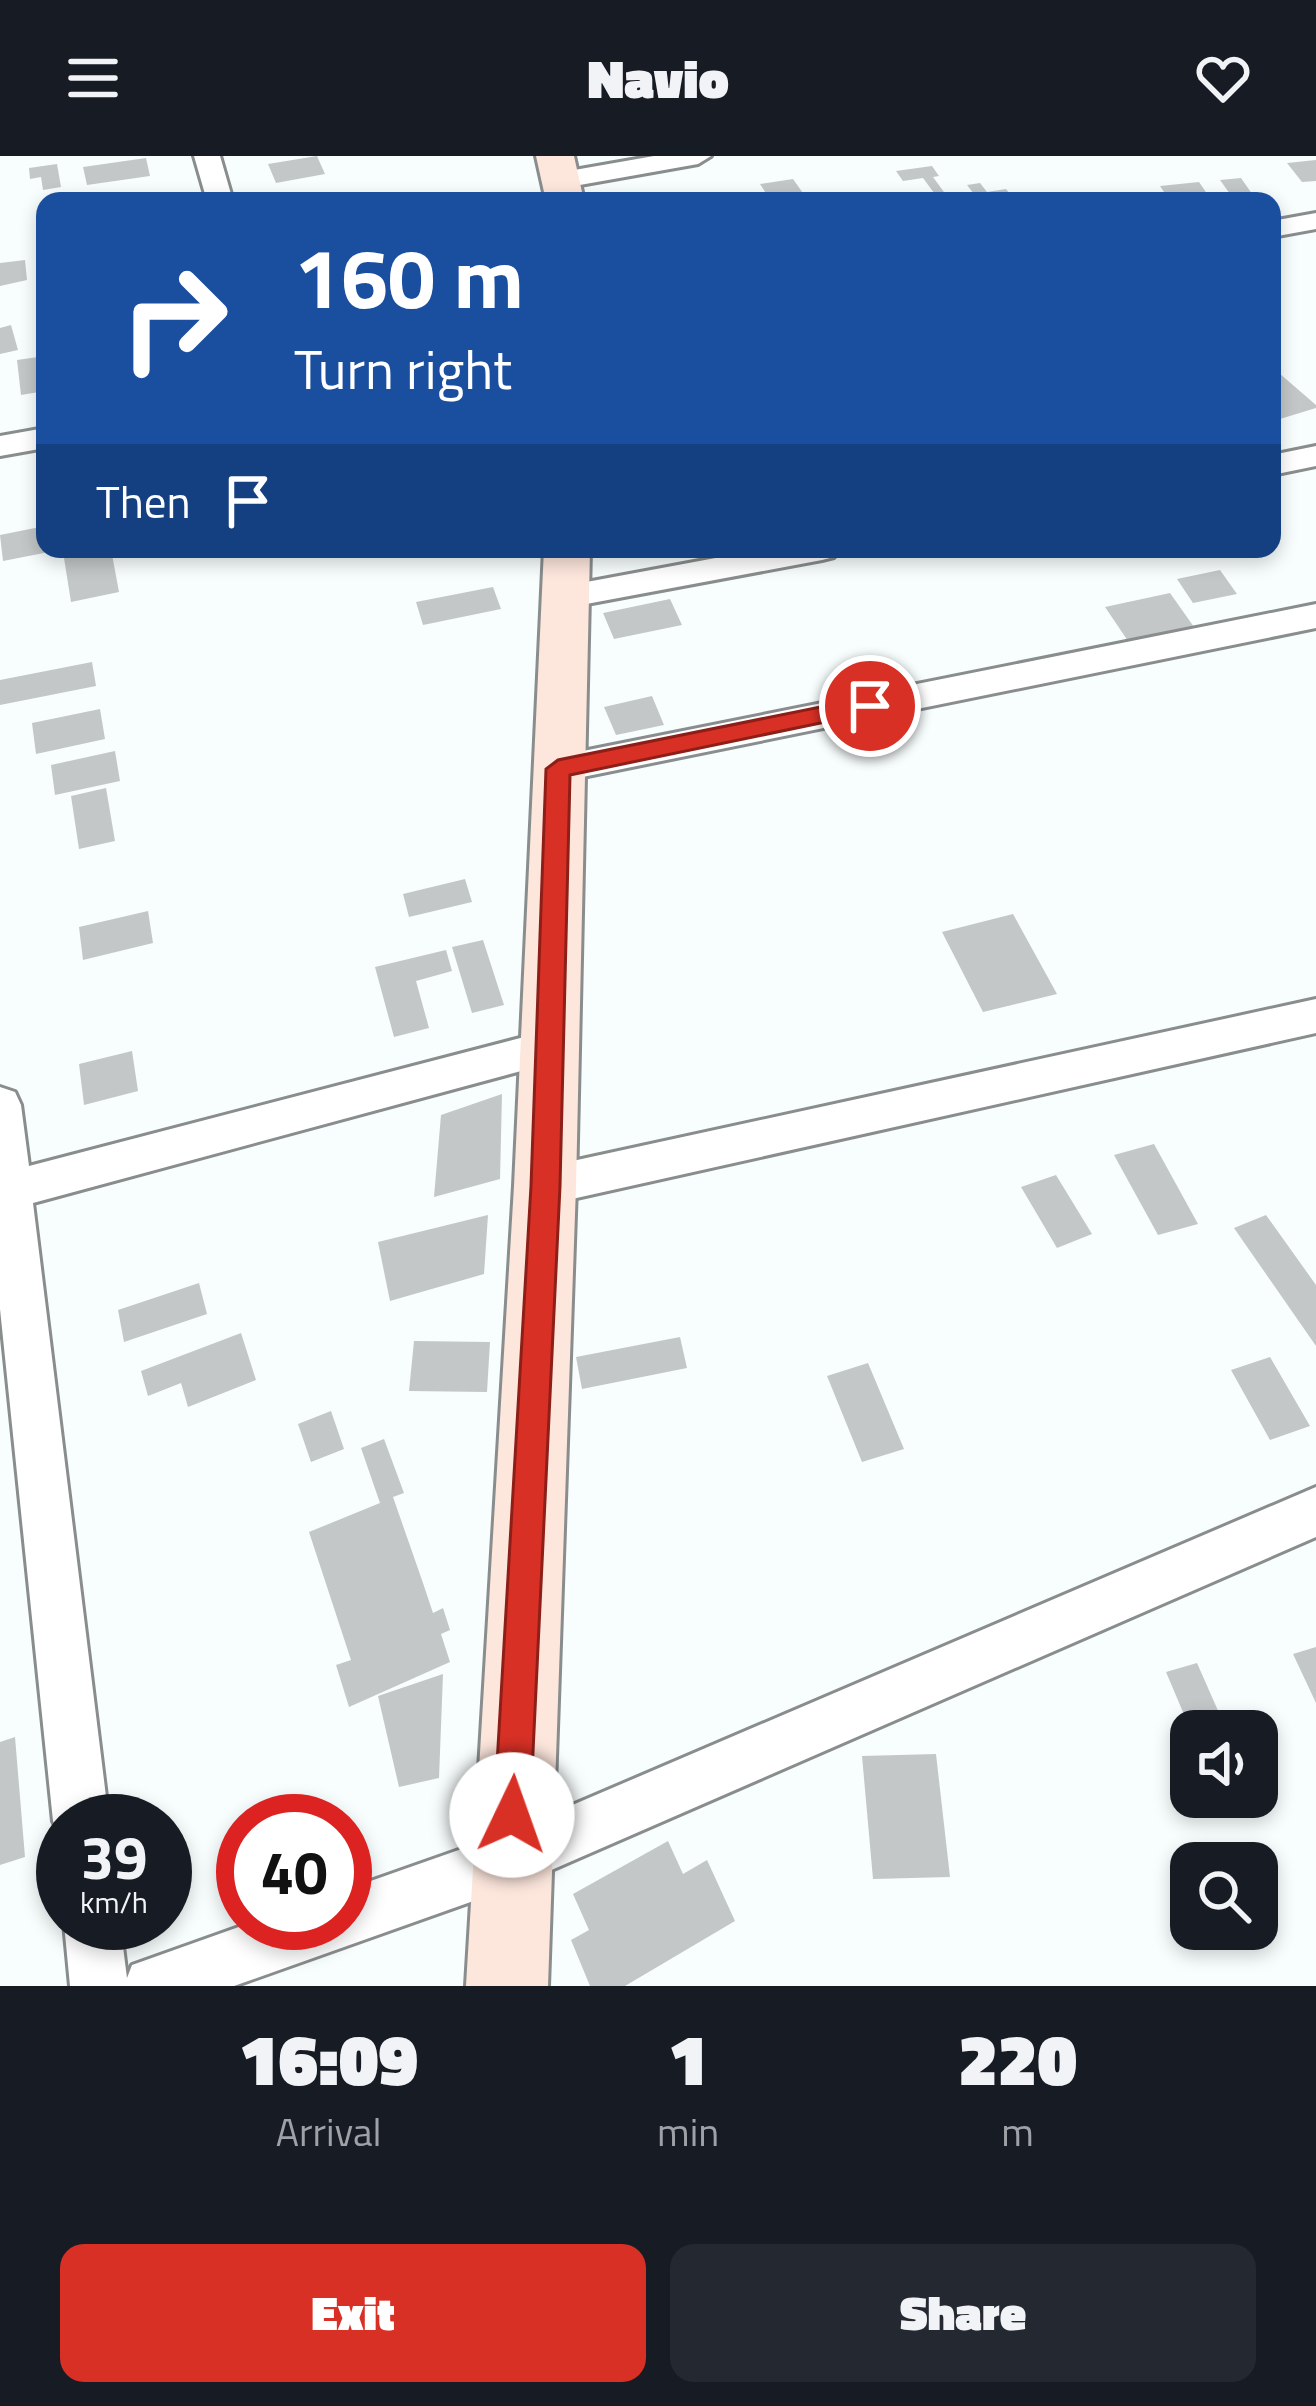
<!DOCTYPE html>
<style>
body{margin:0;font-family:"Titillium Web",sans-serif;background:#242831;color:#f1f3f6;height:100vh;display:flex;flex-direction:column;font-size:45px;white-space:nowrap}
*{box-sizing:border-box;margin:0}
p{font-size:39px;color:#9ea1a6}
.icon{flex:none;width:66px;height:66px;fill:none;stroke:currentColor;stroke-width:2;stroke-linecap:round;stroke-linejoin:round}
.map{position:relative;height:1830px;overflow:hidden}
.details{display:flex;flex-direction:column;background:#171b24;flex:1}
.details>*{flex:none}
.hud{position:absolute;left:36px;top:36px;width:1245px;height:366px;border-radius:24px;box-shadow:0 6px 18px #0003;background:#1a4fa0;color:#fff;overflow:hidden}
.tools{position:absolute;left:1170px;top:1554px;display:grid;gap:24px}
.tools a{display:grid;place-items:center;width:108px;height:108px;border-radius:24px;background:#171b24;box-shadow:0 6px 18px #0003;font-size:60px}
.speed{position:absolute;left:36px;top:1638px;display:flex;gap:24px;font-size:60px;font-weight:700;text-align:center}
.speed>*{display:grid;place-content:center;width:156px;height:156px;border-radius:50%;background:#171b24;box-shadow:0 6px 18px #0003;line-height:1}
.speed small{font-size:30px;font-weight:400}
.speed .limit{border:18px solid #d22;background:#fff;color:#111}
.pin{position:absolute;display:grid;place-items:center;width:102px;height:102px;color:#fff;margin:-51px;border:6px solid #fff;border-radius:50%;box-shadow:0 3px 12px #0007}
.me{position:absolute;width:132px;margin:-66px;rotate:3deg;stroke-linejoin:round;filter:drop-shadow(0 0 9px #0008)}
.turn{display:flex;align-items:center;gap:42px;height:252px;padding:0 60px;font-size:54px}
.turn .icon{width:156px;height:156px;stroke-width:2.5}
.turn b{display:block;font-size:84px;line-height:102px}
.then{display:flex;align-items:center;height:114px;padding:0 60px;background:#0003;gap:24px;font-size:45px}
.eta{display:flex;justify-content:space-evenly;align-items:center;height:204px;text-align:center}
.eta b{font-size:72px;font-weight:800;line-height:84px}
.primary-button{display:flex;gap:24px;margin-top:auto;padding:24px 60px}
.primary-button a{flex:1;height:138px;border-radius:24px;background:#d93025;color:#fff;font-size:48px;font-weight:800;line-height:138px;text-align:center}
.primary-button a+a{background:#242831;color:#f1f3f6}
header{display:flex;justify-content:space-between;align-items:center;height:156px;padding:0 60px;background:#171b24;font-size:54px;font-weight:800}
.map>svg:first-child{display:block}
</style>
<header><svg class="icon" aria-label="menu" viewBox="0 0 24 24"><path d="M4 6h16M4 12h16M4 18h16"/></svg>Navio<svg class="icon" aria-label="heart" viewBox="0 0 24 24"><path d="M12 20l-8-8c-3-5 5-10 8-4 3-6 11-1 8 4z"/></svg></header>
<div class="map">
<svg width="1316" height="1830" viewBox="0 0 1316 1830">
<rect width="100%" height="100%" fill="#f8fdfd"/>
<path fill="#c3c7c7" d="M317,0L325,18L276,27L268,8Z
M146,2L150,20L87,29L83,11Z
M1316,4V25L1302,26L1287,7Z
M57,8L61,31L43,34L41,21L30,23L29,12Z
M932,10L939,20L933,21L949,43L974,38L967,29L980,27L987,36L1006,33L1014,43L940,45L923,22L903,25L896,15Z
M1241,22L1257,45H1235L1220,24Z
M793,23L805,40L771,45L760,28Z
M1199,26L1212,45H1161L1156,36H1164L1160,30Z
M25,104L27,124L0,130V107Z
M11,169L18,194L0,198V172Z
M45,200V235L21,239L17,204Z
M1272,211L1316,249V252L1280,263L1272,255Z
M45,370V393L54,395L3,405L0,379Z
M111,393L119,436L71,446L64,402Z
M1220,414L1237,438L1193,447L1177,423Z
M493,431L501,453L423,469L416,446Z
M1170,437L1194,471L1128,485L1105,451Z
M670,443L682,469L614,483L603,457Z
M92,506L96,530L0,549V524Z
M652,540L664,569L616,579L604,551Z
M100,553L105,583L36,598L32,567Z
M115,595L120,625L55,639L51,609Z
M106,632L115,685L79,693L71,640Z
M465,723L472,746L409,761L403,738Z
M148,755L153,787L83,804L79,771Z
M1013,758L1057,838L983,856L942,776Z
M483,784L504,849L472,857L452,791Z
M446,794L452,815L416,825L429,872L394,881L375,811Z
M132,895L138,935L84,949L79,908Z
M502,938L500,1023L434,1041L441,959Z
M1154,988L1198,1068L1158,1079L1114,999Z
M1056,1019L1092,1078L1057,1092L1021,1031Z
M488,1059L484,1118L390,1145L378,1086Z
M1266,1059L1316,1129V1190L1234,1072Z
M199,1127L207,1158L124,1186L118,1154Z
M241,1177L256,1224L188,1251L181,1227L148,1240L141,1215Z
M680,1181L687,1212L582,1233L576,1201Z
M414,1185L490,1186L487,1236L409,1235Z
M1270,1201L1310,1270L1270,1284L1231,1214Z
M868,1207L904,1293L862,1306L827,1220Z
M331,1255L344,1293L311,1306L298,1268Z
M384,1283L404,1337L393,1341L423,1427L433,1457L443,1452L450,1474L441,1478L450,1506L349,1551L336,1509L351,1504L309,1376L380,1347L361,1292Z
M1316,1491V1547L1293,1498Z
M1197,1507L1227,1575H1191L1166,1516Z
M443,1518L439,1622L399,1631L378,1540Z
M15,1581L25,1701L0,1709V1586Z
M936,1598L950,1721L873,1723L862,1600Z
M668,1685L683,1718L707,1704L735,1765L625,1830H590L571,1784L589,1774L573,1738Z"/>
<g fill="none" stroke-linecap="round" stroke-linejoin="round">
<g stroke="#898d8d" stroke-width="6">
<path id="street" d="M194,0H220L233,45H207Z
M654,0H711L698,8L563,32L550,24L563,16Z
M1316,57V73L1272,81V65Z
M45,272V292L0,300V280Z
M1316,290V310L1272,319V299Z
M764,393H838L834,401L822,404L565,452L553,449L548,441L553,433L565,430Z
M1316,448V472L558,626L545,623L540,613L545,603L558,600Z
M1316,843V877L545,1049L529,1044L523,1030L529,1016L545,1011Z
M547,875L562,880L568,892L562,904L33,1047L109,1665H63L62,1684L53,1665L0,1153V931L15,936L21,949L29,1010Z
M1316,1331V1381L510,1732L234,1830H70L64,1767H120L127,1822L132,1809L250,1767H345V1734L507,1677Z"/>
</g>
<g stroke="#898d8d" stroke-width="6">
<path id="secondary" d="M536,0H574L584,45H546Z
M544,393H590L576,1030L548,1830H466L514,1030Z"/>
</g>
<use href="#street" fill="#fff" fill-rule="evenodd"/>
<use href="#secondary" fill="#fde6dc" fill-rule="evenodd"/>
</g>
<path fill="#d93025" stroke="#8d1f18" stroke-width="3" d="M870,541L878,544V555L570,619L560,1030L530,1659L525,1671L512,1677L499,1671L494,1659L531,1030L546,613L558,604Z"/>
</svg>
<div class="tools">
<a><svg class="icon" aria-label="sound" viewBox="0 0 24 24"><path d="M4 9h4l5-4v14l-5-4H4zM17 9q2 3 0 6"/></svg></a>
<a><svg class="icon" aria-label="search" viewBox="0 0 24 24"><circle cx="10" cy="10" r="6"/><path d="M15 15l6 6"/></svg></a>
</div>
<div class="speed"><div>39<small>km/h</small></div><div class="limit">40</div></div>
<div class="pin" style="left:870px;top:550px;background:#d93025"><svg class="icon" aria-label="arrive" viewBox="0 0 24 24"><path d="M6 21V4h12l-3 4 3 4H6"/></svg></div>
<svg class="me" style="left:512px;top:1659px" viewBox="-20 -20 40 40"><circle r="19" fill="#fff"/><path d="M0-13L10 11 0 6-10 11z" fill="#d93025"/></svg>
<div class="hud">
<div class="turn"><svg class="icon" aria-label="right" viewBox="0 0 24 24"><path d="M7 20v-9h11M14 6l5 5-5 5"/></svg><div><b>160 m</b>Turn right</div></div>
<div class="then">Then<svg class="icon" aria-label="arrive" viewBox="0 0 24 24"><path d="M6 21V4h12l-3 4 3 4H6"/></svg></div>
</div>
</div>
<section class="details">
<div class="eta">
<div><b>16:09</b><p>Arrival</p></div>
<div><b>1</b><p>min</p></div>
<div><b>220</b><p>m</p></div>
</div>
<div class="primary-button"><a>Exit</a><a>Share</a></div>
</section>
